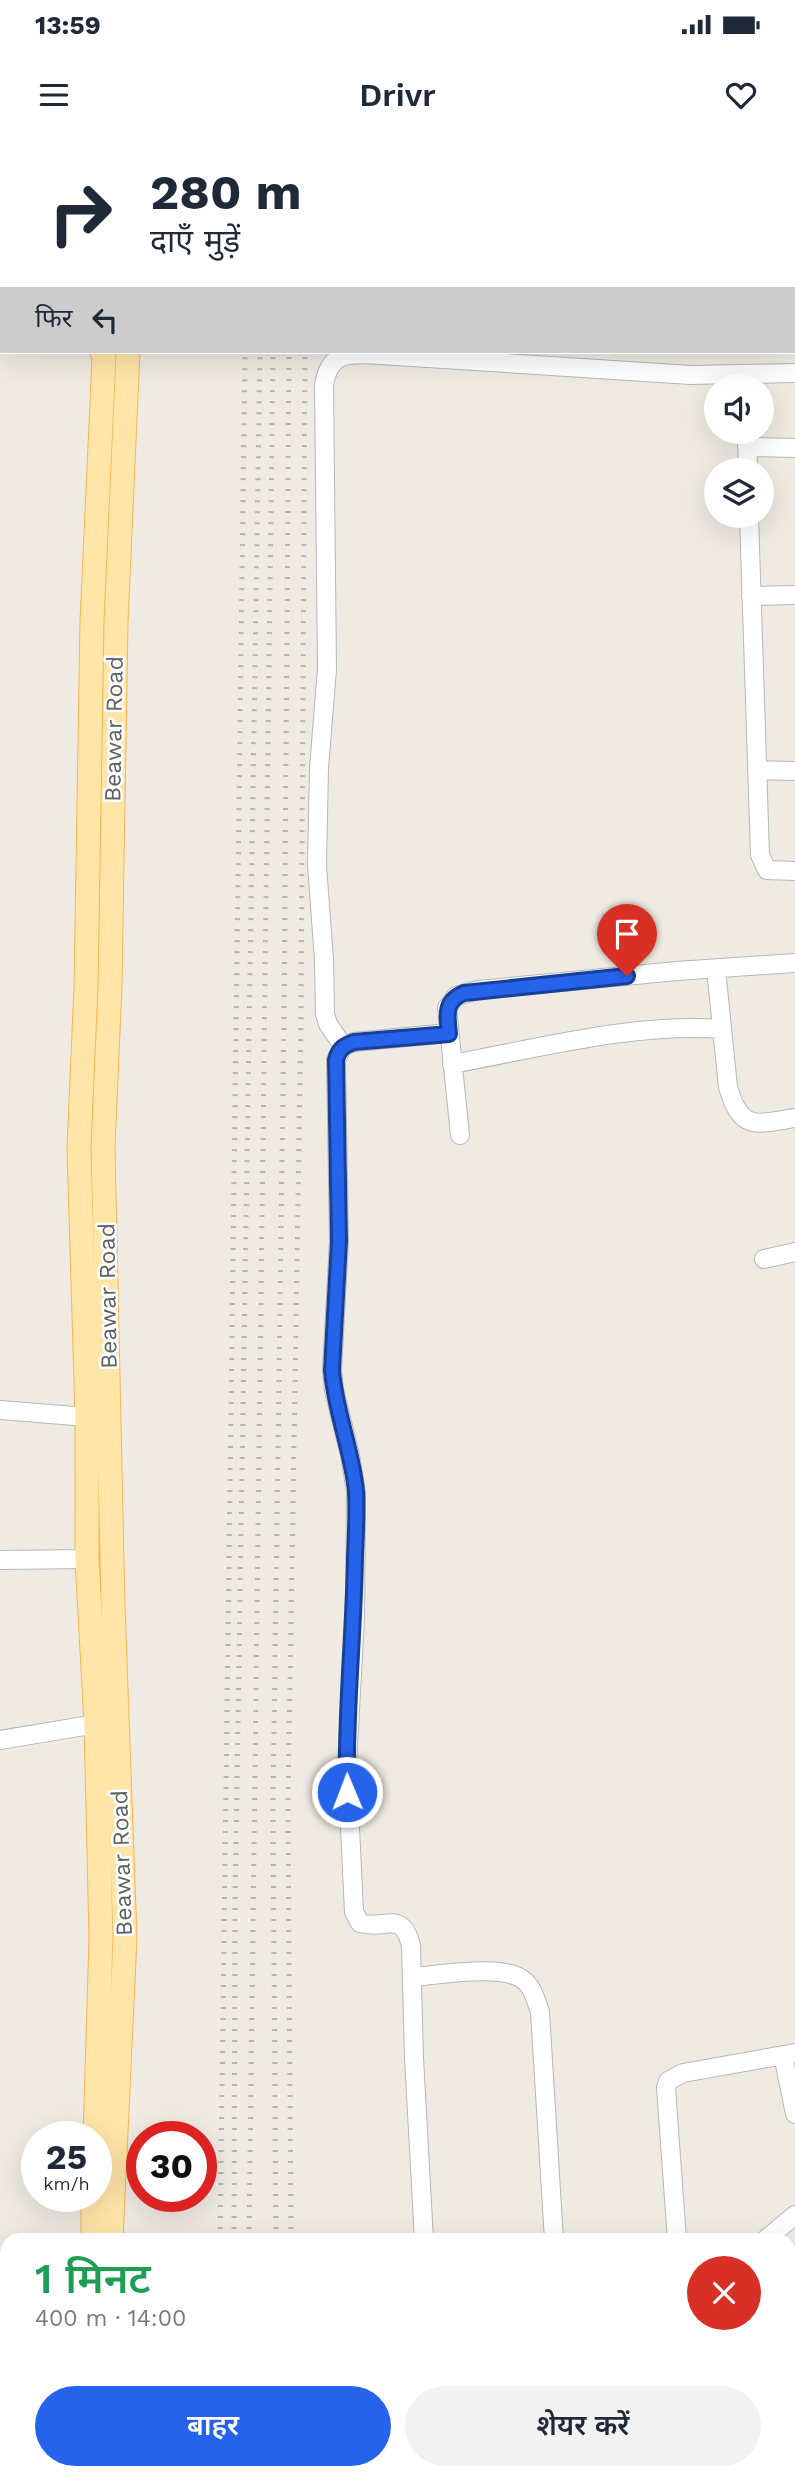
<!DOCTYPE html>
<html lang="hi">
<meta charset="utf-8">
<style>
body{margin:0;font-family:"Work Sans","Noto Sans Devanagari",sans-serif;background:#f2f2f3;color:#1f2937;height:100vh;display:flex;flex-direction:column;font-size:26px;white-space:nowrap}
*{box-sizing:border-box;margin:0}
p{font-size:23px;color:#747a83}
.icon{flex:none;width:38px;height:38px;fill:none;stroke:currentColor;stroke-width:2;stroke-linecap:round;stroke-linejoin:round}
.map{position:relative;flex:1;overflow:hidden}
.side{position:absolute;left:0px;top:2093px;width:796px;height:247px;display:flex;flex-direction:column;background:#fff;border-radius:21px 21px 0 0;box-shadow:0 7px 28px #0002}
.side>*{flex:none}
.hud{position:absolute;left:0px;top:0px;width:796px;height:214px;box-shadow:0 7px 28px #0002;background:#fff;color:#1f2937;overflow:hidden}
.fabs{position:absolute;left:704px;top:234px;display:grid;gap:14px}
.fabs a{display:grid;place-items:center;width:70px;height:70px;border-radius:50%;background:#fff;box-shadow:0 7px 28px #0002;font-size:35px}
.speed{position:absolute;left:21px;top:1981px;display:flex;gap:14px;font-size:35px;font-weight:700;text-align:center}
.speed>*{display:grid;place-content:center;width:91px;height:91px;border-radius:50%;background:#fff;box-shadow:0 7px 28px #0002;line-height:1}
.speed small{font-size:18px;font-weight:400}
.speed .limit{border:10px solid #d22;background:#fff;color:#111}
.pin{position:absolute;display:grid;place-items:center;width:60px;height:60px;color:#fff;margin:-72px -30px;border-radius:50% 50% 50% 0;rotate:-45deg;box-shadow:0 0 7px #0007}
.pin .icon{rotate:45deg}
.me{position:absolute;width:77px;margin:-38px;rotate:359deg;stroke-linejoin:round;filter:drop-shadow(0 0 5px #0008)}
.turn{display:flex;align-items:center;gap:24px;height:147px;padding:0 35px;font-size:32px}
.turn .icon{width:91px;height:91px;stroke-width:2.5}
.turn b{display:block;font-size:49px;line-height:60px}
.then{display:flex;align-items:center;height:66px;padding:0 35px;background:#0003;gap:14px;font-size:26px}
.round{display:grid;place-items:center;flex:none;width:74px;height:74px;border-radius:37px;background:#f2f2f3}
.head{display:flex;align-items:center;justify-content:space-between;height:119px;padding:0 35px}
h1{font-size:42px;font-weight:600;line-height:52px;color:#1e9e55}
.cta{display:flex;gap:14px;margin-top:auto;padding:14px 35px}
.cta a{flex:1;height:80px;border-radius:42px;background:#2563eb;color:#fff;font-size:28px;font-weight:600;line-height:80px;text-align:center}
.cta a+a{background:#f2f2f3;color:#1f2937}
.status{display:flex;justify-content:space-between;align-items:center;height:49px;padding:0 35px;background:#fff;direction:ltr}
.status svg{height:19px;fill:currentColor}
header{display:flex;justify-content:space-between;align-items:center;height:91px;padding:0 35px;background:#fff;font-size:32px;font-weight:600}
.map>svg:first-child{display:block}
</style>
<div class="status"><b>13:59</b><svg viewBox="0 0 49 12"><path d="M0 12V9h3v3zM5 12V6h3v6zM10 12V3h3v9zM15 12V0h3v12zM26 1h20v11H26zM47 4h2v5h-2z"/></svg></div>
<header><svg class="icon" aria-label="menu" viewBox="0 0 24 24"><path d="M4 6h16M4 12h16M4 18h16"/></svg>Drivr<svg class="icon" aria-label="heart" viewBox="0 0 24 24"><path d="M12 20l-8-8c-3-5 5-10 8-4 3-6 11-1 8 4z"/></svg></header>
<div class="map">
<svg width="795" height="2339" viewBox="0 0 795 2339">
<rect width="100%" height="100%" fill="#efebe3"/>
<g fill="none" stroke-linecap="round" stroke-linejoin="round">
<g stroke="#b4b7bb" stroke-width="20">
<path id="minor" d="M747,292L748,331
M747,307L795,308
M749,376L760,715L767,730L795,731
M751,456L795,455
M757,630L795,631
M716,829L728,947C741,992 756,984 795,978
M343,906L328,884L325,874L324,820L317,725L319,628L327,529L324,245C330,209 351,214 381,215L691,235L795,233
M452,924C540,908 632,883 722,889
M460,995L447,868L456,856L478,850L677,831L795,823
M764,1119L795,1112
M0,1270L87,1277
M0,1420L87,1419
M0,1600L96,1584
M413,1837C439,1835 501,1824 522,1839C533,1846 536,1861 540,1872L554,2100
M783,1915L795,1974
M424,2100L414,1918L411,1806C402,1768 385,1791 360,1783L354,1772L347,1625L355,1479L356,1352L350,1315L334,1250L332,1230L339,1101L336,920L343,906L354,902L449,893
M677,2100L666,1948L668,1941L683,1933L795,1913
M765,2100L795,2075
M789,2148L795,2201
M0,2213H7
M789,2221H795
M441,2333L442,2339
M570,2333L571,2339
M685,2333V2339"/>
</g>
<g stroke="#f9b452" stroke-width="25">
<path id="major" d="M94,2L95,0
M139,2L140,0
M95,1997L101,1798L96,1584L87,1419V1277L79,1008L86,846L92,481L104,218L102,212
M93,2100V2056
M111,2100L125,1798L113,1466L103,1008L110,846L116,482L128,212
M92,2333V2339"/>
</g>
<use href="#minor" stroke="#fff" stroke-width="18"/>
<use href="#major" stroke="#ffe5a8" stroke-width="23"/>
<path stroke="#b3b4b5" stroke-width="5" stroke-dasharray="2 9" stroke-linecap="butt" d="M247,2V0
M262,2V0
M274,2V0
M291,2V0
M307,2V0
M220,2100L245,212
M234,2100L235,1767L260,212
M249,2100L273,212
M276,2100L273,1665L284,879L289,212
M291,2100L288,1664L301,879L305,212
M280,2333V2339
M297,2333V2339
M218,2339V2333
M232,2339V2333
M246,2339V2333"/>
</g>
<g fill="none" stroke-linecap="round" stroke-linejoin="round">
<g stroke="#184099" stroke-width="18">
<path id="route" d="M347,1652C345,1574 354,1495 355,1416C356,1395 357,1372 356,1351C352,1310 335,1271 332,1230L339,1101L336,920C339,909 343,906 354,902L449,894C447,875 444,861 464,853L627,836"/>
</g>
<use href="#route" stroke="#2563eb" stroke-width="12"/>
</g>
<g text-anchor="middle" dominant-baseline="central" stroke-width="5" stroke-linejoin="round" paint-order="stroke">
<g font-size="23" fill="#5b6165" stroke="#fff">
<text transform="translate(114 589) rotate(-89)">Beawar Road</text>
<text transform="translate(108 1156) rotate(-91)">Beawar Road</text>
<text transform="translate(122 1723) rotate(-92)">Beawar Road</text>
</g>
</g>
</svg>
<div class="fabs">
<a><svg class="icon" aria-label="sound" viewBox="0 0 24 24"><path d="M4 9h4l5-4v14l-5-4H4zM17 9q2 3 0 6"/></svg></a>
<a><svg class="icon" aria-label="layers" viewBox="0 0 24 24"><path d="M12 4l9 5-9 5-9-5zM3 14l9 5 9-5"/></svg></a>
</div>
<div class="speed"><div>25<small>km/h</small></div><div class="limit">30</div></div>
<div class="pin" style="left:627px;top:836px;background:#d93025"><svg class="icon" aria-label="arrive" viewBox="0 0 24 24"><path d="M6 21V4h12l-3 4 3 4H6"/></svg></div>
<svg class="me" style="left:347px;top:1652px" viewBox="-20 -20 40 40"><circle r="17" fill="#2563eb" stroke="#fff" stroke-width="3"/><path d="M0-11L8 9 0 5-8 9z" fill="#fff"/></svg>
<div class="hud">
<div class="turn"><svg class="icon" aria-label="right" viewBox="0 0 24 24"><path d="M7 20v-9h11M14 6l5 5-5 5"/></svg><div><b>280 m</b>दाएँ मुड़ें</div></div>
<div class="then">फिर<svg class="icon" aria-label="left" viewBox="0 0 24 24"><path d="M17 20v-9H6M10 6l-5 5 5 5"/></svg></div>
</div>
<section class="side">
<div class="head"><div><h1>1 मिनट</h1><p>400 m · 14:00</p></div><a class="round" style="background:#d93025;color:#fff"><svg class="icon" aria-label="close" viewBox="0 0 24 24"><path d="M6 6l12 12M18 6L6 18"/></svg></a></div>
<div class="cta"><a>बाहर</a><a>शेयर करें</a></div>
</section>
</div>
